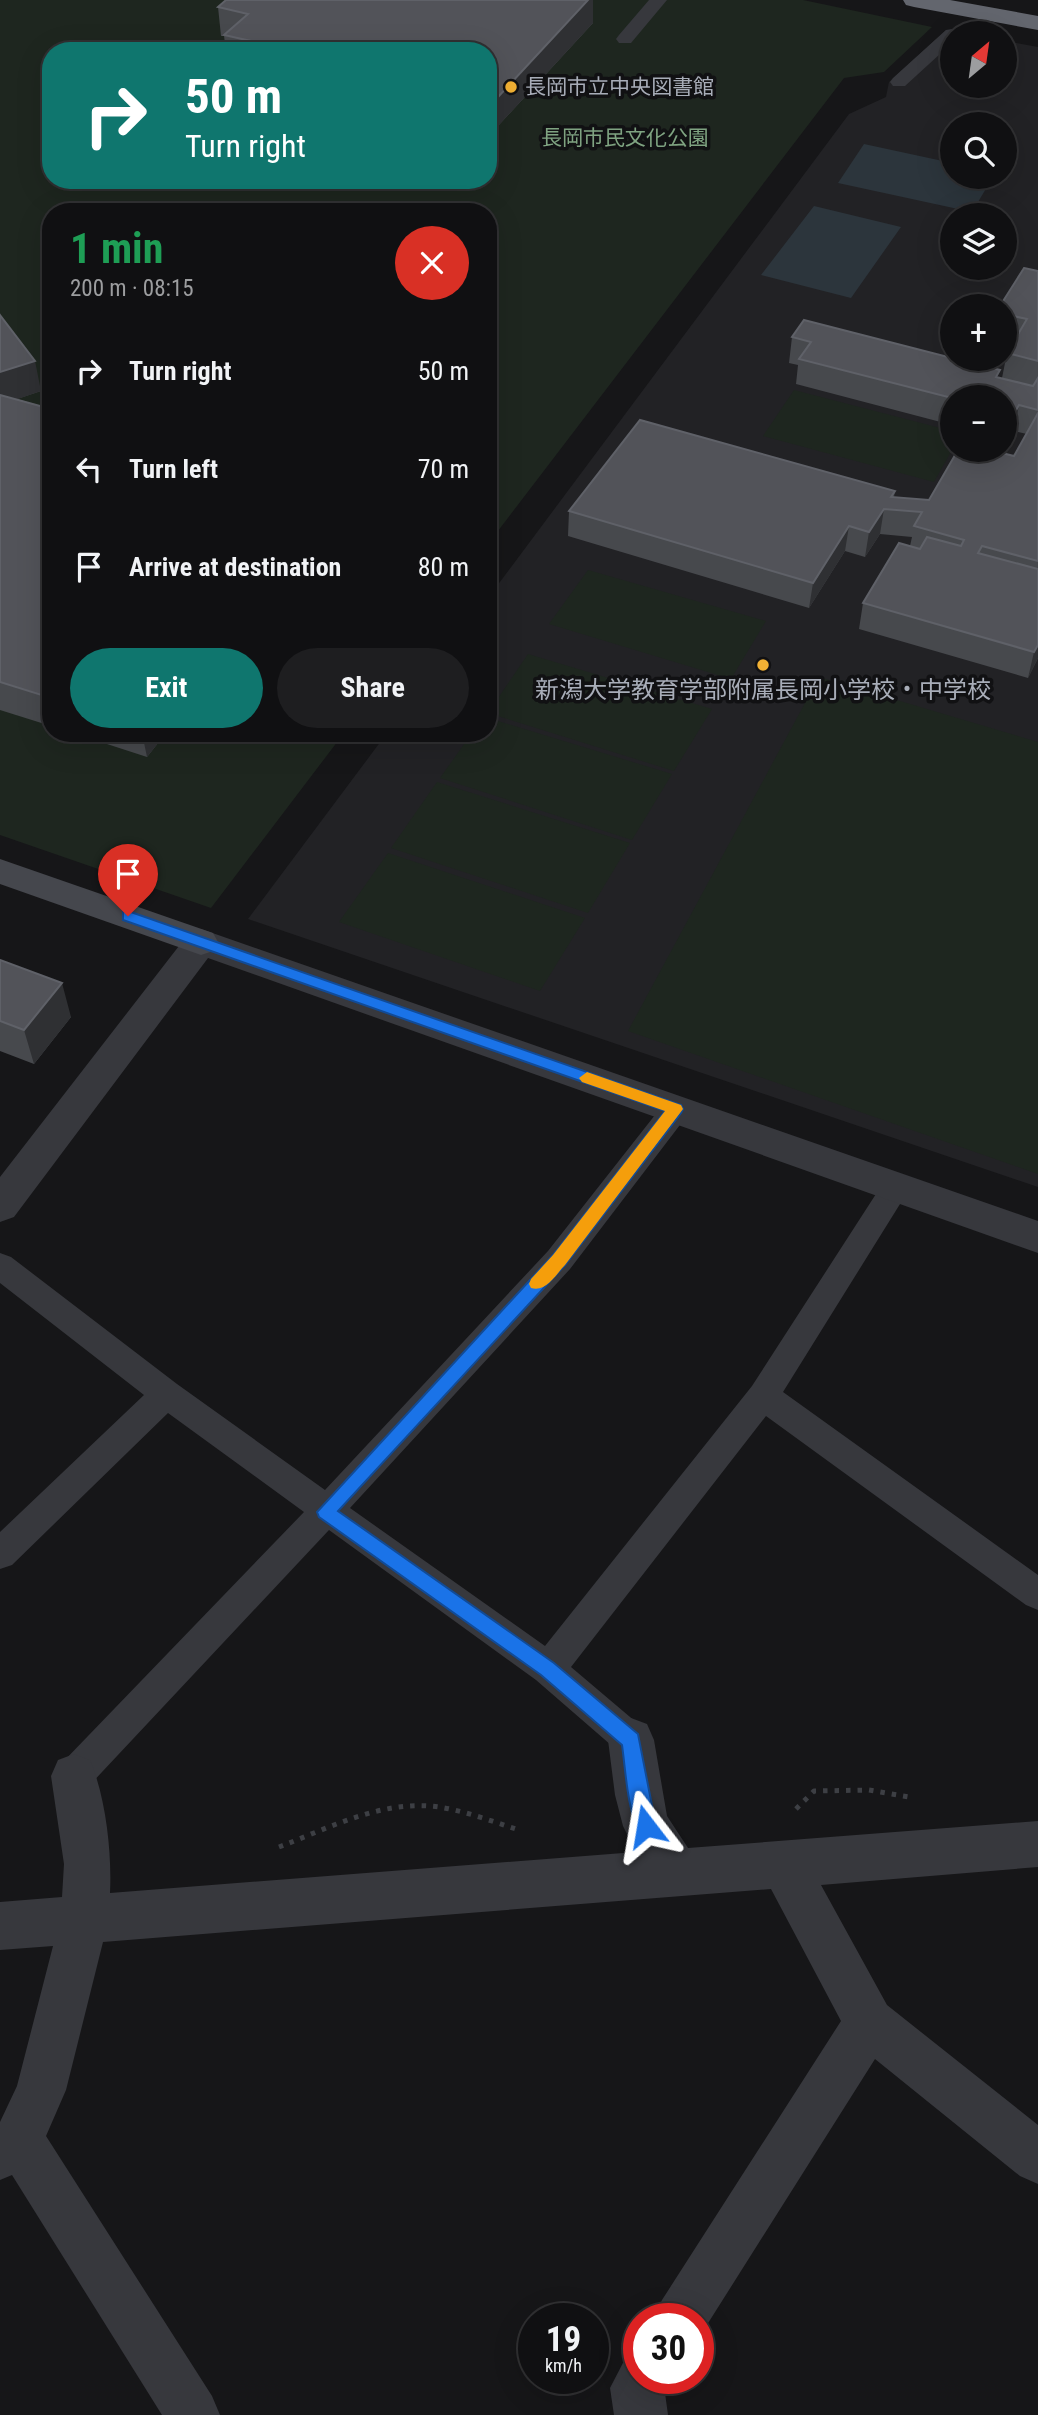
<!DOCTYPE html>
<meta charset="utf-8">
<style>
body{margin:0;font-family:"Roboto Condensed","Noto Sans JP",sans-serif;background:#1e1e20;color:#f1f3f6;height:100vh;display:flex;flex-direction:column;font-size:26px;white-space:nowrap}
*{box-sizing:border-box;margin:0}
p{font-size:23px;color:#9c9d9f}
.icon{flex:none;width:38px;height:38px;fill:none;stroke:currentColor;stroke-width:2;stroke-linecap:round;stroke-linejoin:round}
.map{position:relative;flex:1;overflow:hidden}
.sheet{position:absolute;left:42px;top:203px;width:455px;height:539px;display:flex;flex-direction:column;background:#101012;border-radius:28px;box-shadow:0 7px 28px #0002,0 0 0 2px #303032}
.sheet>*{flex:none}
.hud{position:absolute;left:42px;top:42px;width:455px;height:147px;border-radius:28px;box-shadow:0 7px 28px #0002,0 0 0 2px #303032;background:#0f766e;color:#fff;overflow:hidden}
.needle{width:46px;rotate:29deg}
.buttons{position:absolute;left:940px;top:21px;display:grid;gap:14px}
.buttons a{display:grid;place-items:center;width:77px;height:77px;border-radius:50%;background:#101012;box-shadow:0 7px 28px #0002,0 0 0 2px #303032;font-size:35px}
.speed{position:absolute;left:518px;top:2303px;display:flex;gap:14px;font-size:35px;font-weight:700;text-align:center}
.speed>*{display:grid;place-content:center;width:91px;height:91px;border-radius:50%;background:#101012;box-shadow:0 7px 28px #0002,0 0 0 2px #303032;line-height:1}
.speed small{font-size:18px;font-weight:400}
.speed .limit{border:10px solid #d22;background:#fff;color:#111}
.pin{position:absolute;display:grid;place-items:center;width:60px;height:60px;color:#fff;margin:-72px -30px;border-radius:50% 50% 50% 0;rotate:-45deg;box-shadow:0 0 7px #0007}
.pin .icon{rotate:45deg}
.me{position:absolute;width:77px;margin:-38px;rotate:346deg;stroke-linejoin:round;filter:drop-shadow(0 0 5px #0008)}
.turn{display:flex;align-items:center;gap:24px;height:147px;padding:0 28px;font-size:32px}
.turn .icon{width:91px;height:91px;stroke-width:2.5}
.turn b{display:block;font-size:49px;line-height:60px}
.round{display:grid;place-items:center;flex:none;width:74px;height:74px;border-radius:37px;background:#1e1e20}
.headline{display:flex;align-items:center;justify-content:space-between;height:119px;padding:0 28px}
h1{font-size:42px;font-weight:700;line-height:52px;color:#1e9e55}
.button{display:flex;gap:14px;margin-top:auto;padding:14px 28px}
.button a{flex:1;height:80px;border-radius:42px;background:#0f766e;color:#fff;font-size:28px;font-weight:700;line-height:80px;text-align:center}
.button a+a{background:#1e1e20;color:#f1f3f6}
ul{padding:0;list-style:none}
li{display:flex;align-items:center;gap:21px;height:98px;padding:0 28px}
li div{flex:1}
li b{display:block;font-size:26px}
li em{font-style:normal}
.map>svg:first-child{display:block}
</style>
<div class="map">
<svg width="1038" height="2415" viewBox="0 0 1038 2415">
<rect width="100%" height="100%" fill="#161618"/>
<path fill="#222225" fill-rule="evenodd" d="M946,30L962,33H952V86H1004L1005,41L1038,47V1187L248,919L387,733H488V598L849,114L886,97L889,82ZM952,124H1004V177H952ZM952,215H1004V268H952ZM952,306H1004V359H952ZM952,397H1004V450H952Z"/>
<path fill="#1e261f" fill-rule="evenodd" d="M0,0H803L932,27L884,72L844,78L488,544V212H51V733H344L211,908L0,835ZM51,51H488V180H51Z
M794,390L952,431V450L934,482L763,436Z
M588,570L766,621L731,679L549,624Z
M528,654L712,709L674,771L488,713Z
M819,677L1038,742V1174L628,1031Z
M488,718L672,774L632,840L440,778L472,733H488Z
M437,782L630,843L588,913L391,848Z
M388,853L585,918L540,991L339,922Z"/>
<path fill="#2c353c" d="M864,144L952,163V177H993L972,212L838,183Z
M814,206L901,227L851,298L761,275Z"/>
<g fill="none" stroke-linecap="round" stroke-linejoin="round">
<path stroke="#3d3f44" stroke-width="5" stroke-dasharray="4.5 7" stroke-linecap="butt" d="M796,1809L814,1791L869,1790L909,1797
M279,1847C329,1828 383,1799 439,1807C465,1811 491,1821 516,1829"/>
<path fill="#37383d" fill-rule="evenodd" d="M649,0H667L631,43H619L616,39L619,35Z
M952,29L960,33H952V43L905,86H893L890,82L893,78L946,30Z
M676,1098L686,1101L690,1109L686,1117L570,1269L350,1508L545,1646L752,1386L885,1180L895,1176L905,1180L910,1188L905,1196L783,1392L1038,1575V1610L1026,1605L766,1416L571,1667L643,1728L649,1740L643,1752L631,1757L619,1752L536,1680L329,1530L87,1788L74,1793L61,1788L56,1776L61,1764L304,1512L168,1413L12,1565L0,1569V1532L144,1395L0,1283V1253L11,1257L177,1384L325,1490L548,1251L666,1101Z"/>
<path fill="#37383d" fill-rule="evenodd" d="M201,929L1038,1221V1253L208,958L14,1217L0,1222V1177L189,933Z
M631,1718L647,1724L654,1740L667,1816L688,1848L1038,1821V1867L821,1885L887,2005L1038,2125V2184L1020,2176L875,2059L698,2339V2319H654L662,2300L841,2021L771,1889L103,1942L66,2090L46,2136L212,2396L220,2415H162L12,2175L0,2180V2122L17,2086L53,1946L0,1950V1902L62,1897L64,1864L51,1776L58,1760L74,1754L90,1760C106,1798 112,1853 110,1893L636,1852L623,1826L615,1795L608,1740L615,1724Z
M639,2353V2378H671L665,2393L668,2415H614L610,2388L625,2359Z"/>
<path fill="#45474d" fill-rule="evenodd" d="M0,859L213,933L218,942L213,951L201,955L0,884Z"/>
<path fill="#63666e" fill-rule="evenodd" d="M903,0H950L1038,16V30L914,7L906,5Z"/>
</g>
<path fill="#47494d" d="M218,7L593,23L498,126L488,124V51H226L224,36H221Z
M1038,271V658L1028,678L859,629L863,603L910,546L912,537L880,534L865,557L845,551L809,608L568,536L569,511L895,491L894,497L929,500L1014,456L1027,434L1014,431L1005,447L1004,397H952V425L796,384L798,365L789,363L792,337L1002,378L1007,353L1013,343L1004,340V306Z
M0,315L41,391L17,399L51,409V726L0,710Z
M73,733H166L147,757Z
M0,960L71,1017L34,1064L0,1051Z"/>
<path fill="#2f3033" d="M588,0H593V23L498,126V97Z
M35,361L41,391L0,405V372Z
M1019,405L1014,431L1005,447L1010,421Z
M884,509L880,534L865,557L869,532Z
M849,526L845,551L809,608L813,583Z
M1038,645V658L1028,678L1034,652Z
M142,733H166L147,757Z
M62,983L71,1017L34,1064L24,1030Z"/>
<path fill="#525359" stroke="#5f6168" stroke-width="2" d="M226,0H588L498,97L488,94V51H296L224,35L248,14L218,7Z
M1024,268L1038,271V361L1007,353L1027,319L1004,314V306H1000Z
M0,315L35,361L0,372Z
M804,320L952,358V359H957L1000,370L996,377L1033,386L1038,378V410L1019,405L1010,421L1004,420V397H952V398L799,359L811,342L792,337Z
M0,395L51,409V698L0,682Z
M1038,413V561L982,546L978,553L1038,569V645L1034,652L863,603L899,543L920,549L927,537L961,546L964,540L914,526L922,512L884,509L869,532L849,526L813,583L569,511L640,420L895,491L891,497L929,500L958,450H990L1014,456Z
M0,960L62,983L24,1030L0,1021Z"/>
<path fill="#1a73e8" stroke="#114b97" stroke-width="2" d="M128,911L681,1105L683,1109L681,1113L565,1265L338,1511L554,1663L638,1734L656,1826L653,1833L646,1836L639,1833C627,1806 626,1774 622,1745L541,1675L319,1517L317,1512L553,1255L665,1111L123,920V912Z"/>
<path fill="#f59e0b" d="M587,1072L681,1105L683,1109L565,1265C556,1274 546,1293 531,1288L529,1284L531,1279L553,1255L665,1111L582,1082L579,1078Z"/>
<g fill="#f2b134" stroke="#111113" stroke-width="2.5">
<circle cx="511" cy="87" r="7"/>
<circle cx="763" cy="665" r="7"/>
</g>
<g text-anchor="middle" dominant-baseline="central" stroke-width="7" stroke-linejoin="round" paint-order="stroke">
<g font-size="21" fill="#a8adb8" stroke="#111113" text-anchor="start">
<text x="525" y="87">長岡市立中央図書館</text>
</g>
<g font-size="21" fill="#7fa381" stroke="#111113">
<text x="625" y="138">長岡市民文化公園</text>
</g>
<g font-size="24" fill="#a8adb8" stroke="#111113">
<text x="763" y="690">新潟大学教育学部附属長岡小学校・中学校</text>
</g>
</g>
</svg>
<div class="buttons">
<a><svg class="needle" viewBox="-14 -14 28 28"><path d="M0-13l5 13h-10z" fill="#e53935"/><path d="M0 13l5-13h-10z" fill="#9c9d9f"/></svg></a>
<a><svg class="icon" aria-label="search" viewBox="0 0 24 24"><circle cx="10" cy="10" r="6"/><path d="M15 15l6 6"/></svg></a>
<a><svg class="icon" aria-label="layers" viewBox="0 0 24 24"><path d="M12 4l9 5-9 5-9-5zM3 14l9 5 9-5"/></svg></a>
<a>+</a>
<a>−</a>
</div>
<div class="speed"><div>19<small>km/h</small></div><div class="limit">30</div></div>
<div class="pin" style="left:128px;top:916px;background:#d93025"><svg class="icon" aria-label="arrive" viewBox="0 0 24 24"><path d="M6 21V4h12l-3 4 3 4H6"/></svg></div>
<svg class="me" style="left:646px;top:1826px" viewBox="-20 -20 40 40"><path d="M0-17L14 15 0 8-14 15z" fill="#1a73e8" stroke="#fff" stroke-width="4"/></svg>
<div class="hud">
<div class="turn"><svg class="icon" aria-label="right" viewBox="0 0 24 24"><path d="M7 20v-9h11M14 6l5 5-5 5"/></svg><div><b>50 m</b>Turn right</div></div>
</div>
<section class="sheet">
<div class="headline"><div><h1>1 min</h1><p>200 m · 08:15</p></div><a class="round" style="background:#d93025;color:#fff"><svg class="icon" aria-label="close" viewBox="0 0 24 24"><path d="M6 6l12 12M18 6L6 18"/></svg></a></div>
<ul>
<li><svg class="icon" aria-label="right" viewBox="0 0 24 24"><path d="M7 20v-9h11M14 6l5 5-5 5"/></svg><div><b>Turn right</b></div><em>50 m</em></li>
<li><svg class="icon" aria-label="left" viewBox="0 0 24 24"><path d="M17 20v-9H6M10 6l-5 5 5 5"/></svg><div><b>Turn left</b></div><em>70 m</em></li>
<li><svg class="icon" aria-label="arrive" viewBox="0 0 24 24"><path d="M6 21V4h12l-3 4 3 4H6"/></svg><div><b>Arrive at destination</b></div><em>80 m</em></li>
</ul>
<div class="button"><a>Exit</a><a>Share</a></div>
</section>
</div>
